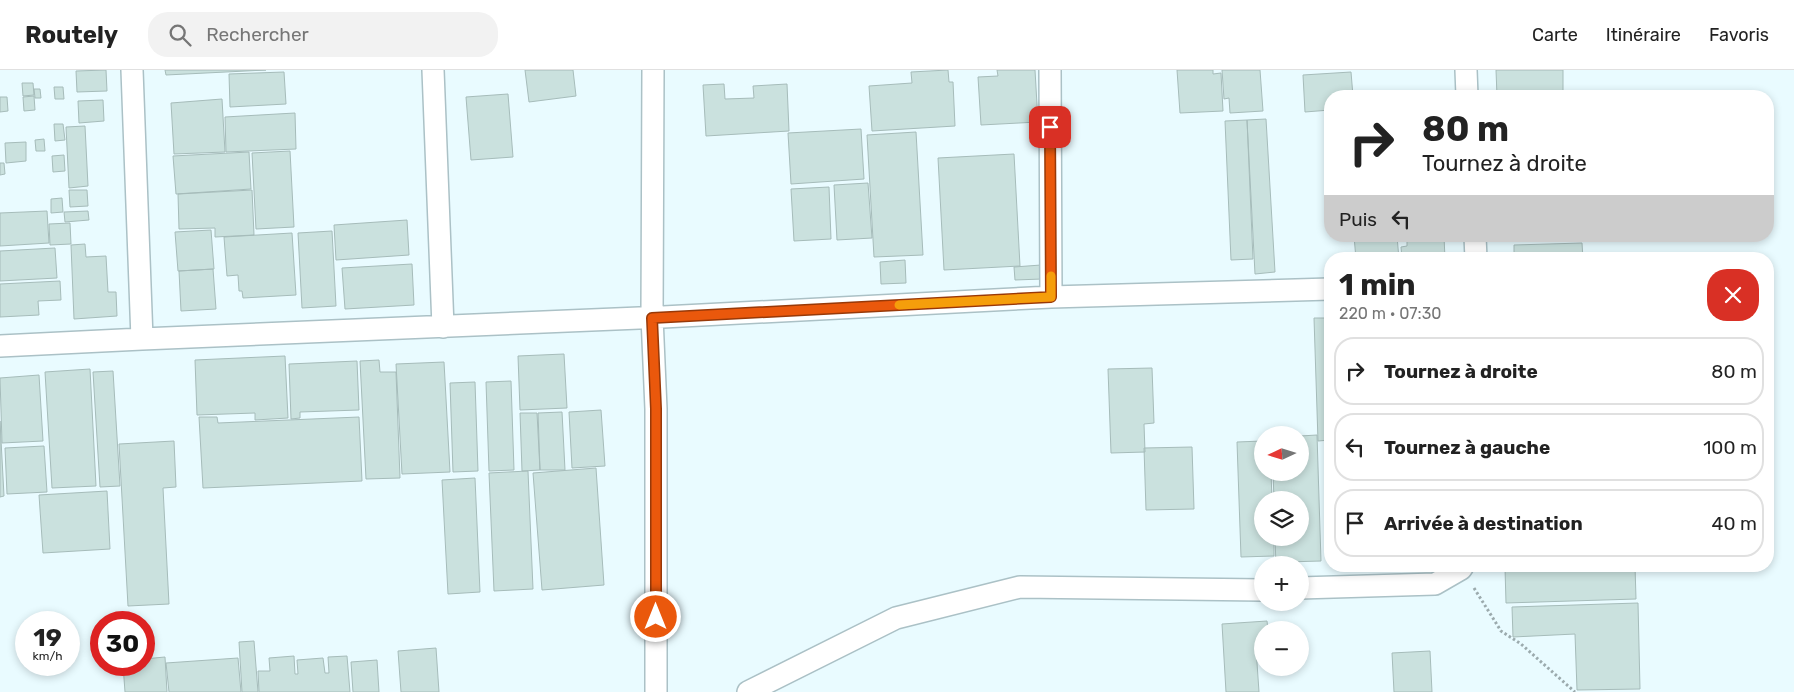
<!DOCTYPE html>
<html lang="fr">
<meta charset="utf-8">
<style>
body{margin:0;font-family:Rubik,sans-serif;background:#f2f2f2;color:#222;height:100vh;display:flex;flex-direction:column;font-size:19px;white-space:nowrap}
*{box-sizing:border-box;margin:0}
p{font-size:16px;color:#767676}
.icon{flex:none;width:28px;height:28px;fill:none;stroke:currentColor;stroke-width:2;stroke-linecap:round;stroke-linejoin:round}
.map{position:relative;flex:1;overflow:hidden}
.details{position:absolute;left:1324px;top:182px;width:450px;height:320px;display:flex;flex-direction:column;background:#fff;border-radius:20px;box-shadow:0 2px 8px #0003}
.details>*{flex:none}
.hud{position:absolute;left:1324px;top:20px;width:450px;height:152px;border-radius:20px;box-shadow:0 2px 8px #0003;background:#fff;color:#222;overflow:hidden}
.needle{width:32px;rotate:266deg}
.tools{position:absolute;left:1254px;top:356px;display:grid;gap:10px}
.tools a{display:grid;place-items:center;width:55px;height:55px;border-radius:50%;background:#fff;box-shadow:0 2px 8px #0003;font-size:25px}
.speed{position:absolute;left:15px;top:541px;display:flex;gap:10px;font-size:25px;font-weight:700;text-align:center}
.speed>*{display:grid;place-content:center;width:65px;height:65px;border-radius:50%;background:#fff;box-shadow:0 2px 8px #0003;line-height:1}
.speed small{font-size:12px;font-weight:400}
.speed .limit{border:8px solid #d22;background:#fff;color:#111}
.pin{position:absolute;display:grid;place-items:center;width:42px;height:42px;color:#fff;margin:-21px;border-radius:10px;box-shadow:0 2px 8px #0006}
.me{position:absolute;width:55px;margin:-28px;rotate:0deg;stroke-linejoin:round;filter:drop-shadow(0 0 4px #0008)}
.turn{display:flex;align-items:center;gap:18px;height:105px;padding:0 15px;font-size:22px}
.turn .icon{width:65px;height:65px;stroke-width:2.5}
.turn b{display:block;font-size:35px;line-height:42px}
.then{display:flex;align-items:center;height:48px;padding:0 15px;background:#0003;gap:10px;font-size:19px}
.round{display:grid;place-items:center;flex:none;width:52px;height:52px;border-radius:20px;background:#f2f2f2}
.headline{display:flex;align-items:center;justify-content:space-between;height:85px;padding:0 15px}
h1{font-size:30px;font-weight:700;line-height:38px}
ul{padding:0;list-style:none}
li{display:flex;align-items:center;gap:15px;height:68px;margin:0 10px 8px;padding:0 5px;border:2px solid #e0e0e0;border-radius:20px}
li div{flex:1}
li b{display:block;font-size:19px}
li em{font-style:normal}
header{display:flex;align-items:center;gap:30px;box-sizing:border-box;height:70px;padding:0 25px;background:#fff;border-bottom:1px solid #e0e0e0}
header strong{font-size:24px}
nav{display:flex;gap:28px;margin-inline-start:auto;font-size:18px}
.search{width:350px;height:45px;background:#f2f2f2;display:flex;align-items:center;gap:12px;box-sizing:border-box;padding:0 18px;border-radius:20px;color:#767676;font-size:19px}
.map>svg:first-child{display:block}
</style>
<header>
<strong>Routely</strong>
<div class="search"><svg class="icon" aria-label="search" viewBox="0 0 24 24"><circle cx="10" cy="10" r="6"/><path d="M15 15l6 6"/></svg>Rechercher</div>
<nav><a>Carte</a><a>Itinéraire</a><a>Favoris</a></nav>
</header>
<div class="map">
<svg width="1794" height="622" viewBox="0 0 1794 622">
<rect width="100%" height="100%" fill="#e9fbff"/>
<path fill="#cae1de" stroke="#a6bcba" d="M106,0L107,21L77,22L76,1Z
M165,0H266L166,5Z
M525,0H573L576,26L529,32Z
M948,0L949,12H953L955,56L872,61L869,16L912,13L911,2Z
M997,0H1035L1038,52L981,55L978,7L998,6Z
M1177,0H1213V4L1221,3L1223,41L1180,43Z
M1222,0H1260L1263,41L1230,43L1229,28L1224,29Z
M1496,0H1563V26H1497Z
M284,2L286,34L230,37L229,4Z
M1351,2L1353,26H1330V40L1305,42L1303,5Z
M22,13H33L34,25L23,26Z
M724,14L725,29L754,28L753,16L787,14L789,61L706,66L703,15Z
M54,17H63L64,29H55Z
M34,19H40L41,28H35Z
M508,24L513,87L471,90L466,27Z
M34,26L35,40L24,41L23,27Z
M0,27H7L8,41L0,42Z
M222,29L225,82L174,84L171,33Z
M103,30L104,51L79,53L78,31Z
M295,43L296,79L226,82L225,47Z
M1266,49L1275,202L1255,204L1247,50Z
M1247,50L1253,189L1231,190L1225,51Z
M54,54H63L65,70L55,71Z
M85,56L88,116L69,118L66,57Z
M861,59L864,109L791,114L788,63Z
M916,62L923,185L874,187L867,65Z
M44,69L45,81H36L35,70Z
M26,72V91L6,93L5,73Z
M290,81L294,157L256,159L252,83Z
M249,82L251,119L176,124L173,86Z
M1014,84L1020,196L944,200L938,88Z
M64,85L65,101L53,102L52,86Z
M0,93H4L5,104L0,105Z
M868,113L872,168L837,170L834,115Z
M829,117L831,169L794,171L791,119Z
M69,120H87L88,136L70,137Z
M252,120L254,165L215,167V158L179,159L178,124Z
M62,128L63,142L51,143V129Z
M47,141L49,173L0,176V143Z
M88,141L89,150L65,152L64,142Z
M407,150L409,185L336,190L334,155Z
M70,153L71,174L50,175L49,154Z
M211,160L214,199L178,201L175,162Z
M332,161L336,236L302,238L298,163Z
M292,163L296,225L243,228L242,221H239L238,205L227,206L224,167Z
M1354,166H1397L1399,189H1356Z
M1407,166H1444L1445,189H1402L1401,177L1407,176Z
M1582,173L1583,189H1514V175Z
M85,174L86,187L106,186L108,222H116L117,246L74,249L71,175Z
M55,178L57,208L0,211V181Z
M905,190L906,213L881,214L880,192Z
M412,194L414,235L345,239L342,198Z
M1041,195L1042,209L1015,210L1014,197Z
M213,199L216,239L181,241L179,201Z
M60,211L61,230L38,231L39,245L0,247V214Z
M1314,248H1330V370L1318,371Z
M564,284L567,338L520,340L518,286Z
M285,286L288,348L255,350V343L197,345L195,290Z
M379,290L380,302H396L400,408L366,409L360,291Z
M357,291L359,340L300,342V348L291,349L289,294Z
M444,292L450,402L402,404L396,294Z
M1152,298L1154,353L1144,354L1145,382L1111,383L1108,299Z
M90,299L96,416L52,418L45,302Z
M113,301L120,416L100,417L93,302Z
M39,305L43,371L2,373L0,308Z
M511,311L514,400L489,401L486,312Z
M475,312L478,401L453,402L450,313Z
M601,340L605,396L572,398L569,342Z
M562,342L565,400H540L538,343Z
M520,343H537L540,400L522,401Z
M199,347H217L218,353L359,347L362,411L203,418Z
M0,351L4,426L0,427Z
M1317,365L1321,491L1286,492V495H1276L1275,468H1300V430H1274L1273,402H1300V366Z
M174,371L176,417L163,418L169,534L128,536L119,374Z
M1262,371V402H1271L1272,430H1262V468H1274V486L1241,487L1237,372Z
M44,376L47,422L7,424L5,378Z
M1192,377L1194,439L1146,440L1144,378Z
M596,398L604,515L542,520L533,403Z
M528,401L533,519L494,521L489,403Z
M475,408L480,522L448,524L442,410Z
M107,421L110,479L43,483L39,425Z
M1573,496H1635L1636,529L1506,533L1505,498Z
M1638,533L1640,619L1577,620L1575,564L1513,567L1512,537Z
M1267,551L1268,560H1262V578H1256L1259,622H1226L1222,554Z
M254,571L258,622H242L239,572Z
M436,578L439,622H401L398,581Z
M1430,581L1432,622H1394L1392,583Z
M294,586L295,604H298L297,590L323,588L325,603H329L328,587L347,586L350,622H259L258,601H270L269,588Z
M165,587L167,622H125L123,595H144V589Z
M238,588L241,622H169L166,593Z
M377,590L379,622H353L351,592Z"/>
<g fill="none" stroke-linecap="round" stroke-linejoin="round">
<g stroke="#abc1c6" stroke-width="24">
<path id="minor" d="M132,0L142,269
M433,0L443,257
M653,0L652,247L656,339V622
M1050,0L1051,227
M1466,0L1467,26
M1475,166L1476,189
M0,276L142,269L663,247L1051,227L1330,219
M1300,518L1435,514L1461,499L1463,496
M748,622L896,548L1020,517L1262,520"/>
</g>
<path stroke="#9baaad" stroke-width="3" stroke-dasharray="2.5 2.5" stroke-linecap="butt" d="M1474,518L1501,561L1521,574L1575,622"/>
<use href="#minor" stroke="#fff" stroke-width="21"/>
</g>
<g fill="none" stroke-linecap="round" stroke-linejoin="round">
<g stroke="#983908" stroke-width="12">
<path id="route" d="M656,547V339L652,248L1051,227L1050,57"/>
</g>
<use href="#route" stroke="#ea580c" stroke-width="9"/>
<path stroke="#f59e0b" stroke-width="9" d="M899,235L1051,227V206"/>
</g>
</svg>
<div class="tools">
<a><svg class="needle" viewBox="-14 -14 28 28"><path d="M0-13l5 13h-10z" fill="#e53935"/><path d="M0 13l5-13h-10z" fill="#767676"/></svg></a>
<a><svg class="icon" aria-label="layers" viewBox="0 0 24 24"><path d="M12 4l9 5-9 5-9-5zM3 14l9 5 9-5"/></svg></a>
<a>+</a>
<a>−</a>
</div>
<div class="speed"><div>19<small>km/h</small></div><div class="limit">30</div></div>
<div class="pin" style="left:1050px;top:57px;background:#d93025"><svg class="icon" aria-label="arrive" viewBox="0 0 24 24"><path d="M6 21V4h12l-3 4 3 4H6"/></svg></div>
<svg class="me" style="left:656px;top:547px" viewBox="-20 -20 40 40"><circle r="17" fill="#ea580c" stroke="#fff" stroke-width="3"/><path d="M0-11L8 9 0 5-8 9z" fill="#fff"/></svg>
<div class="hud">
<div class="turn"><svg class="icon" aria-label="right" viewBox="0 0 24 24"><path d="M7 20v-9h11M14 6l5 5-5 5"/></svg><div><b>80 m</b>Tournez à droite</div></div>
<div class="then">Puis<svg class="icon" aria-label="left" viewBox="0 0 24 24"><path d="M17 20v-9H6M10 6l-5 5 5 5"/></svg></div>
</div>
<section class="details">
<div class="headline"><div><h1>1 min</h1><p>220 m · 07:30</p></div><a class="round" style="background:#d93025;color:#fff"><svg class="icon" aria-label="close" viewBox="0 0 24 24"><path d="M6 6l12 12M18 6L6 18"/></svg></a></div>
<ul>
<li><svg class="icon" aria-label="right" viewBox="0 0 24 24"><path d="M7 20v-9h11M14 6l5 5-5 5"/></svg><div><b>Tournez à droite</b></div><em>80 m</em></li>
<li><svg class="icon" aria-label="left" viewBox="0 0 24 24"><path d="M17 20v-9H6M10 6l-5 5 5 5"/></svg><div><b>Tournez à gauche</b></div><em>100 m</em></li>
<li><svg class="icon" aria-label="arrive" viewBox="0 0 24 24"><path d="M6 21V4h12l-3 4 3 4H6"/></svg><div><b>Arrivée à destination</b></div><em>40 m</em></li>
</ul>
</section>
</div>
